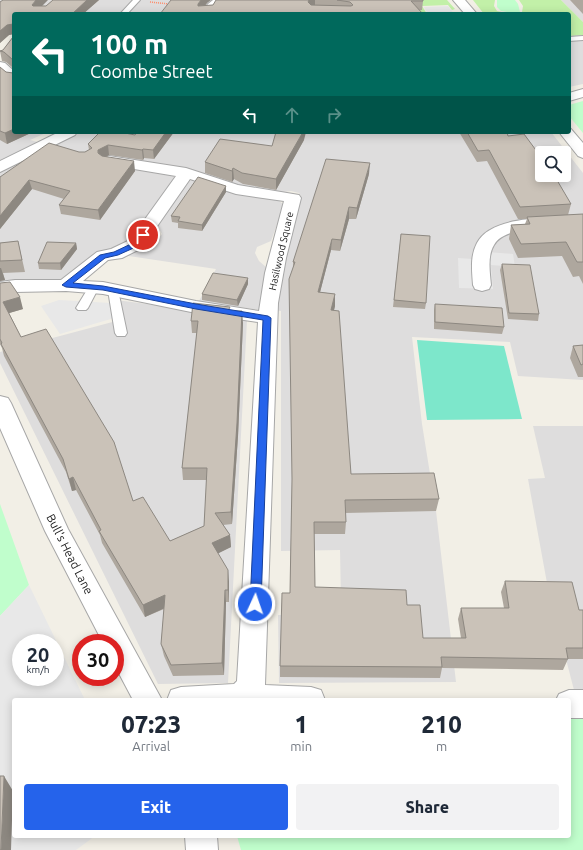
<!DOCTYPE html>
<style>
body{margin:0;font-family:Ubuntu,sans-serif;background:#f2f2f3;color:#1f2937;height:100vh;display:flex;flex-direction:column;font-size:15px;white-space:nowrap}
*{box-sizing:border-box;margin:0}
p{font-size:13px;color:#747a83}
.icon{flex:none;width:22px;height:22px;fill:none;stroke:currentColor;stroke-width:2;stroke-linecap:round;stroke-linejoin:round}
.map{position:relative;flex:1;overflow:hidden}
.sheet{position:absolute;left:12px;top:698px;width:559px;height:140px;display:flex;flex-direction:column;background:#fff;border-radius:4px;box-shadow:0 2px 10px #0003}
.sheet>*{flex:none}
.hud{position:absolute;left:12px;top:12px;width:559px;height:122px;border-radius:4px;box-shadow:0 2px 10px #0003;background:#00695c;color:#fff;overflow:hidden}
.tools{position:absolute;left:535px;top:146px;display:grid;gap:8px}
.tools a{display:grid;place-items:center;width:36px;height:36px;border-radius:4px;background:#fff;box-shadow:0 2px 10px #0003;font-size:20px}
.speed{position:absolute;left:12px;top:634px;display:flex;gap:8px;font-size:20px;font-weight:700;text-align:center}
.speed>*{display:grid;place-content:center;width:52px;height:52px;border-radius:50%;background:#fff;box-shadow:0 2px 10px #0003;line-height:1}
.speed small{font-size:10px;font-weight:400}
.speed .limit{border:6px solid #d22;background:#fff;color:#111}
.pin{position:absolute;display:grid;place-items:center;width:34px;height:34px;color:#fff;margin:-17px;border:2px solid #fff;border-radius:50%;box-shadow:0 1px 4px #0007}
.me{position:absolute;width:44px;margin:-22px;rotate:3deg;stroke-linejoin:round;filter:drop-shadow(0 0 3px #0008)}
.turn{display:flex;align-items:center;gap:14px;height:84px;padding:0 12px;font-size:18px}
.turn .icon{width:52px;height:52px;stroke-width:2.5}
.turn b{display:block;font-size:28px;line-height:34px}
.lanes{display:flex;align-items:center;height:38px;padding:0 12px;background:#0003;justify-content:center;gap:20px;direction:ltr}
.lanes .off{opacity:.35}
.eta{display:flex;justify-content:space-evenly;align-items:center;height:68px;text-align:center}
.eta b{font-size:24px;font-weight:800;line-height:28px}
.primary-button{display:flex;gap:8px;margin-top:auto;padding:8px 12px}
.primary-button a{flex:1;height:46px;border-radius:4px;background:#2563eb;color:#fff;font-size:16px;font-weight:800;line-height:46px;text-align:center}
.primary-button a+a{background:#f2f2f3;color:#1f2937}
.map>svg:first-child{display:block}
</style>
<div class="map">
<svg width="583" height="850" viewBox="0 0 583 850">
<rect width="100%" height="100%" fill="#f2efe6"/>
<path fill="#dedddd" fill-rule="evenodd" d="M0,0H335L313,14H14L0,41Z
M561,0H583V22Z
M583,35V84L569,87V36Z
M0,84L14,132H48L30,140L53,146L81,132H551L583,173V380L518,376L510,342L412,337L422,424L436,511L456,682L279,683L278,615L315,614L341,600L340,550L281,551V311L273,310L301,196L299,193L291,191L283,192L240,186L192,170L102,157L171,174L175,177L132,240L119,248L95,254L61,279L0,284ZM542,153H564V175H542Z
M192,180H199L277,199L284,205L271,241L257,247L255,253L259,261L266,267L259,310L199,301L216,269L122,255L139,247L151,244L158,239L162,234L157,225L185,182Z
M116,300L193,310L247,320L228,683L158,684L0,363V352L120,320Z
M533,426H583V689L574,690L549,594L528,479L545,478Z"/>
<path fill="#c2f0a8" d="M346,0H447L455,9L452,10L448,5L422,6L427,14H373Z
M473,0H495L494,6L497,11L511,14H484Z
M519,0H561L583,22V35L569,36V14H517L522,12L523,6Z"/>
<path fill="#c0fecc" d="M497,0H515L518,4L520,12L514,13L501,11L497,7Z
M583,101V133L569,116V105Z
M0,504L29,585L0,616Z
M569,718H583V850H241L237,836H569Z"/>
<path fill="#7de7cb" d="M417,340L504,346L522,419L427,420Z"/>
<path fill="#e8e8e8" fill-rule="evenodd" d="M448,6L454,14H428L424,7Z
M487,252L513,254L515,267L491,265L493,289L459,288L458,258L487,260Z
M59,300L111,303L114,318L60,334L41,306Z
M29,585L85,700H14V836H95L76,850H11L0,793V616ZM21,643H55V677H21Z"/>
<g fill="none" stroke-linecap="round" stroke-linejoin="round">
<g stroke="#a7a7a7" stroke-width="2">
<path id="service" d="M133,0H140L127,14H120Z
M583,36V40L569,41V37Z
M94,284L99,287L88,308L86,310H78L76,308L90,285Z
M113,287L118,290L127,333L125,336H117L115,333L108,290Z"/>
</g>
<g stroke="#a7a7a7" stroke-width="2">
<path id="minor" d="M213,0H227L216,8L212,14H200L208,4Z
M0,62L5,63L14,71V82L9,81L0,73Z
M583,89V97L569,101V93Z
M59,132H77L75,135L0,172V161Z
M109,156L186,168L238,185L299,195L301,198L286,258L278,303L265,685L311,687L321,690L325,700H167L171,690L181,687L234,684L237,681L258,322L196,313L103,294L66,291L15,292L0,294V282L15,280H61L97,252L111,249L130,240L176,176L104,164L101,161L104,158ZM190,179L236,194L284,201L265,273L259,311L196,301L103,282L83,281L108,260L122,258L142,248Z
M583,217V227C562,228 505,224 494,245C487,256 490,273 491,285L489,289L482,291L475,289L473,285C472,271 470,256 477,243C492,214 555,218 583,217Z
M0,396L8,398L11,403L68,529L162,700H133L115,666V643H103L45,531L0,428Z
M569,690H583V718H569V700H556L559,694Z
M185,836H217L218,850H186Z"/>
</g>
<g stroke="#a7a7a7" stroke-width="2">
<path id="tertiary" d="M453,0H465L477,14H465Z
M569,128L571,129L583,143V158L578,156L559,132H569Z"/>
</g>
<path stroke="#ff8b69" stroke-width="1.5" stroke-dasharray="1 1" stroke-linecap="butt" d="M150,2L169,4"/>
<use href="#service" fill="#fff" fill-rule="evenodd"/>
<use href="#minor" fill="#fff" fill-rule="evenodd"/>
<use href="#tertiary" fill="#fff" fill-rule="evenodd"/>
</g>
<path fill="#aea79e" d="M53,0H99L83,14H14V132H33L7,144L0,140V67L6,72L13,73V68L6,62L2,61L0,51L3,50L13,37V34L9,35L0,43V2L46,6Z
M216,0H423V1L422,10H419L160,14L207,3L205,6L213,5Z
M570,0H583V14Z
M174,132L154,159L144,158L143,160L109,155L106,157L135,171L100,220L61,214L59,205L64,199L32,189L0,229V177L79,152H85L89,150L88,144L135,135Z
M459,132H507L508,136L571,204L568,215L583,214V284L579,276L573,277L562,256L518,258L509,239L511,225L525,224L527,219H518L487,161L477,162Z
M304,140L276,190L243,184L234,179L232,182L205,173V162L272,146Z
M369,174L356,219H349L340,251L331,250L320,292L335,294V306L334,310L351,474L439,499L436,511L345,513L346,522L345,534H314L315,587L407,605L423,638H461L458,619L461,608H504L501,592L505,581L579,610H583V659H568L563,670L442,668L440,678L280,677V666L290,593L292,485L293,262Z
M226,186V192L202,231L178,228V223L172,222L171,216Z
M401,234L426,303L425,309L393,307Z
M18,241L25,272L3,273L5,280L0,281V243Z
M76,243L77,249L61,270L39,269L38,263Z
M502,264L539,314L538,321L508,319L500,270Z
M248,278V284L238,306L202,300V294Z
M0,283L23,309L9,313L21,337L133,501L170,541L204,526L207,480H183L182,468L197,333H192L191,321L230,311L243,323L238,436L232,524L223,525L230,535L231,547L218,553L229,582V602H226L224,675L173,676L164,656L161,644L164,609L145,617L102,543L100,535L76,490L72,491L66,472L4,356L2,348L0,344Z
M435,304L504,327L502,334L434,329V310Z
M583,345V377H578L570,358L573,346Z"/>
<path fill="#8d8881" d="M36,0H48L34,14L32,5Z
M87,0H99L83,14H72Z
M201,0H211L207,3L199,13L198,4Z
M309,0H315V7L310,8L308,2Z
M13,24L14,34L9,35L0,43V31L7,25Z
M14,129V132H33L7,144L5,133Z
M166,132H174L154,159L153,150Z
M303,132H306L304,140L276,190V179Z
M108,145L109,155L100,160V162L98,150Z
M143,149L144,158L143,160L142,150Z
M134,161L135,171L100,220L98,210Z
M370,163L369,174L356,219L357,208Z
M233,168L234,179L232,182V171Z
M29,180L32,189L0,229V216Z
M226,186V192L202,231V225Z
M349,207V219L340,251L341,240Z
M332,239L331,250L317,304L318,292Z
M76,243L77,249L61,270L60,263Z
M0,268H1L5,280L0,281Z
M248,278V284L238,306L237,300Z
M335,294V306L331,322V310Z
M20,297L23,309L6,314L3,302Z
M242,311L243,323L238,436L232,524L231,512Z
M73,477L76,490L72,491L69,479Z
M230,535L231,547L213,556L212,543Z
M228,570L229,582V602L228,590Z
M225,590L226,602L224,675L222,663Z
M165,595L167,607L145,617L143,605Z
M4,776L13,791L11,850H1Z"/>
<path fill="#cac2b8" stroke="#8d8881" d="M3,0H36L32,5L33,6H46L53,0H87L72,14H14V74H13L14,75V129L5,133L0,131V67L6,72L13,73V60L4,52L0,51L3,50L13,37V24L7,25L0,31V2Z
M171,0H201L198,4V6L213,5L216,0H309L308,2L311,5L351,6L353,5L350,2L337,0H423V1H411L423,14H160Z
M100,132H120L135,135L137,132H166L153,150L143,149L142,150L108,145L98,150V153L102,156L134,161L98,210L59,205L70,191L29,180L0,216V177L49,143L79,152H85L92,148L88,144Z
M276,132H303L276,179L242,173L233,168L232,171L205,162L220,139L272,146Z
M467,132H507L508,136L524,134L541,157L542,158V175H554L571,204L520,207L489,150L478,151Z
M326,159L370,163L357,208L349,207L341,240L332,239L318,292L335,294L331,310L339,311L351,474L434,473L439,499L345,500L346,522H314L315,587L406,590L407,605H420L423,638H466L461,608H509L505,581L572,582L579,610H583V648H566L568,659L441,657L442,667L280,666L282,593H290L292,479L289,279L295,262H293Z
M198,177L226,186L202,225L178,221L180,217L171,216Z
M583,214V262H577L566,242L521,244L511,225L530,224L527,217Z
M401,234L430,236L426,303L394,300Z
M18,241L22,260L0,261V243Z
M47,242L76,243L60,263H38Z
M502,264L530,265L539,314L509,313Z
M213,273L248,278L237,300L202,294Z
M10,282L20,297L3,302L21,337L46,329L114,442L133,501L143,497L170,541L204,526L207,468H182L198,321H191L193,303L230,307L228,311H242L237,423L231,512L215,513L230,535L212,543L228,570V590H225L222,663L171,665L161,644L165,595L143,605L99,531L101,530L73,477L69,479L63,459L1,344L2,343L0,339V283Z
M435,304L502,308L504,327L435,322Z
M583,345V364L581,365L573,346Z
M0,776H4L1,850H0Z"/>
<path fill="#2563eb" stroke="#184099" d="M141,233H143L147,235L138,246L118,255L105,258L73,283L103,286L196,304L268,316L271,318L261,604L259,607L255,609L252,607L250,604L263,320L196,309L103,290L66,287L62,285L100,255L114,252L133,243Z"/>
<g text-anchor="middle" dominant-baseline="central" stroke-width="3" stroke-linejoin="round" paint-order="stroke">
<g font-size="10" fill="#202020" stroke="#fff">
<text transform="translate(281 251) rotate(-77)">Hasilwood Square</text>
</g>
<g font-size="12" fill="#202020" stroke="#fff">
<text transform="translate(70 554) rotate(63)">Bull's Head Lane</text>
</g>
</g>
</svg>
<div class="tools">
<a><svg class="icon" aria-label="search" viewBox="0 0 24 24"><circle cx="10" cy="10" r="6"/><path d="M15 15l6 6"/></svg></a>
</div>
<div class="speed"><div>20<small>km/h</small></div><div class="limit">30</div></div>
<div class="pin" style="left:143px;top:235px;background:#d93025"><svg class="icon" aria-label="arrive" viewBox="0 0 24 24"><path d="M6 21V4h12l-3 4 3 4H6"/></svg></div>
<svg class="me" style="left:255px;top:604px" viewBox="-20 -20 40 40"><circle r="17" fill="#2563eb" stroke="#fff" stroke-width="3"/><path d="M0-11L8 9 0 5-8 9z" fill="#fff"/></svg>
<div class="hud">
<div class="turn"><svg class="icon" aria-label="left" viewBox="0 0 24 24"><path d="M17 20v-9H6M10 6l-5 5 5 5"/></svg><div><b>100 m</b>Coombe Street</div></div>
<div class="lanes"><svg class="icon" aria-label="left" viewBox="0 0 24 24"><path d="M17 20v-9H6M10 6l-5 5 5 5"/></svg><svg class="icon off" aria-label="ahead" viewBox="0 0 24 24"><path d="M12 20V5M6 11l6-6 6 6"/></svg><svg class="icon off" aria-label="right" viewBox="0 0 24 24"><path d="M7 20v-9h11M14 6l5 5-5 5"/></svg></div>
</div>
<section class="sheet">
<div class="eta">
<div><b>07:23</b><p>Arrival</p></div>
<div><b>1</b><p>min</p></div>
<div><b>210</b><p>m</p></div>
</div>
<div class="primary-button"><a>Exit</a><a>Share</a></div>
</section>
</div>
